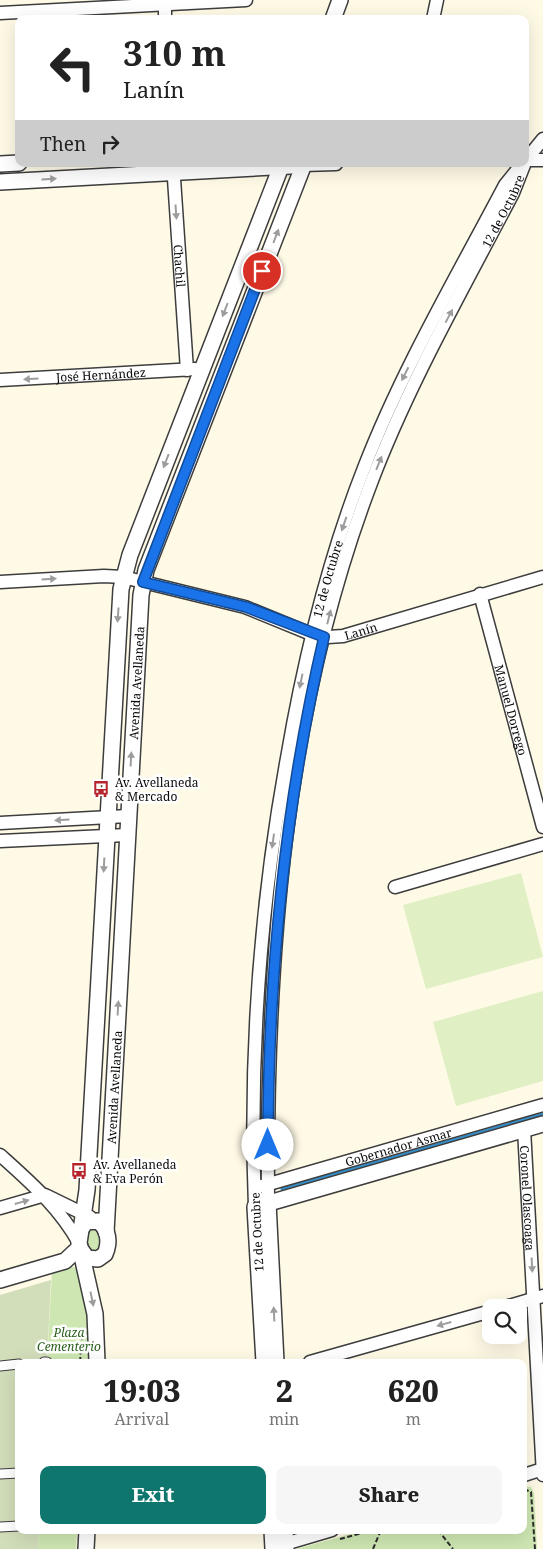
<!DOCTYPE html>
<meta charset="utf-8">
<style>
body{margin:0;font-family:"Noto Serif",serif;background:#f6f6f6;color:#222;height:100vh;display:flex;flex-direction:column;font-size:19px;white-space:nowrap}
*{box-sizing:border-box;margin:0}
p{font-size:16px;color:#767676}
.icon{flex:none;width:28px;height:28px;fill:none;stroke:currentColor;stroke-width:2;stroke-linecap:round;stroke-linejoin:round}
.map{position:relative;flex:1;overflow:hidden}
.sheet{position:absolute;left:15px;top:1359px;width:512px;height:175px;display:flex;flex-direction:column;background:#fff;border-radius:10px;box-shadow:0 5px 20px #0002}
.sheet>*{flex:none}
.top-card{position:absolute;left:15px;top:15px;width:514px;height:152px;border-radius:10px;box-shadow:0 5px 20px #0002;background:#fff;color:#222;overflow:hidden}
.buttons{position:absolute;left:482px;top:1299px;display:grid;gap:10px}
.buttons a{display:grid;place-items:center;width:45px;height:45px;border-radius:10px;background:#fff;box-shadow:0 5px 20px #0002;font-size:25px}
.pin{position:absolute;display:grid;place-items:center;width:42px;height:42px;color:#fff;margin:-21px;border:2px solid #fff;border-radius:50%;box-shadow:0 1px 5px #0007}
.me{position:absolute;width:55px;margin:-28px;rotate:0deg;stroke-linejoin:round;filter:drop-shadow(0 0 4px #0008)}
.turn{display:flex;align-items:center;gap:18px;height:105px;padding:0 25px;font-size:22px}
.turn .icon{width:65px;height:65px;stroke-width:2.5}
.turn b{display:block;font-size:35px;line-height:42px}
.then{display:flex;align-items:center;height:48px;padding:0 25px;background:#0003;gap:10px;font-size:19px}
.eta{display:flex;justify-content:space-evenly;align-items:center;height:85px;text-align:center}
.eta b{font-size:30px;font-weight:800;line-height:35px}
.cta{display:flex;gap:10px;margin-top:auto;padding:10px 25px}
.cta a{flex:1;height:58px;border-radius:10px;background:#0f766e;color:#fff;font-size:20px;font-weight:800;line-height:58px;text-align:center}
.cta a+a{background:#f6f6f6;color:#222}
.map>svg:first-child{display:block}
</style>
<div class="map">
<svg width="543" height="1549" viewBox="0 0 543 1549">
<rect width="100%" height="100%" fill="#fffae6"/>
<path fill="#cee7b2" d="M96,1226L104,1242L95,1256L82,1242L84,1229Z
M69,1266L78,1268L87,1310L88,1362H47L52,1271Z
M524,1486L531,1487L534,1493L537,1549H296L365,1530H524Z
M39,1530H77L76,1549H38Z"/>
<path fill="#d2deba" d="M51,1280L47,1362H19V1530H39L38,1549H0V1295Z"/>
<path fill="#e0efc4" d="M521,873L543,957L426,989L403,905Z
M543,991V1081L456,1106L433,1022Z"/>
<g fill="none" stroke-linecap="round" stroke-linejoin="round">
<path stroke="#348fcb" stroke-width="3" d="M282,1189L543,1114"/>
<g stroke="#3d3d3d" stroke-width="11">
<path id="pedestrian" d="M44,1362H47
M0,1366L19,1364
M0,1474L19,1473
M0,1527L19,1526"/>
</g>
<g stroke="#3d3d3d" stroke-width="15">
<g id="minor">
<path d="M165,0V19"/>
<path d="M0,13L246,0"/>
<path d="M433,19L437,0"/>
<path d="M525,160H543"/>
<path d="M525,161L543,139"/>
<path id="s1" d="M173,164L187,370"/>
<path d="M303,165L336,164"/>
<path id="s2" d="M0,380L195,369"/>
<path id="s3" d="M0,582L104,576L123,577L245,607L316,636L328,637L343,636L543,577"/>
<path id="s4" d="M480,594L543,827"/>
<path d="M0,823L128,816"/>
<path d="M0,841L127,835"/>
<path d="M395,887L543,844"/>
<path id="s5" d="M524,1129L543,1475"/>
<path d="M0,1155C30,1182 59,1207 79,1243"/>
<path id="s6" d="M262,1186L543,1105"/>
<path d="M47,1196L90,1217"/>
<path id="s7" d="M268,1203C266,961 284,712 371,483C409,383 463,289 513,193L524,165"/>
<path id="s8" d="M255,1207C249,1057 260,906 287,758C304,659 327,562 364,468C402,370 456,278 505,185L522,164"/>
<path d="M0,1208L45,1195"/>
<path d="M502,1308L543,1296"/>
<path d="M310,1362L491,1311"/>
<path d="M524,1475L543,1469"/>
<path d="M278,1546L332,1530"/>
</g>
</g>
<g stroke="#3d3d3d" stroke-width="18">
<g id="tertiary">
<path d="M333,19L340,0"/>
<path d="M0,164L19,163"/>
<path d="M0,182L291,166"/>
<path d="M268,1203L276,1362"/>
<path d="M81,1229L86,1222L98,1221C109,1229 110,1243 105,1254L98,1259L87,1258L82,1251"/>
<path id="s9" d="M106,1232L141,595L146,570L304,164"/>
<path d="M0,1280L65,1261L80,1247"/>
<path d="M97,1362L95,1314L79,1243L87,1190L121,589L130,555L282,164"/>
<path d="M264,1362L255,1207L543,1124"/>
<path d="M272,1530L273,1549"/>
<path d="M285,1530L286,1549"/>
<path d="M86,1549L87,1530"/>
</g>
</g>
<path stroke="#2c2c2c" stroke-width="2" stroke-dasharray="5 2.5" stroke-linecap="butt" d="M57,1362L80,1361
M80,1362L82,1337
M524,1489L531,1492L535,1549
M438,1530L453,1549
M340,1539L373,1530
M373,1549L381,1530"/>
<use href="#pedestrian" stroke="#fff" stroke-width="9"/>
<use href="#minor" stroke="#fff" stroke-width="12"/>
<use href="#tertiary" stroke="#fff" stroke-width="15"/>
</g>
<defs><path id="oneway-solid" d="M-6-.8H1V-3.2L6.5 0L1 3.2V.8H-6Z" transform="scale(1.25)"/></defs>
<g fill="#9d9d9d">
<use href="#oneway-solid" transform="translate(49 179) rotate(-3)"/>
<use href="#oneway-solid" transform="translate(176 212) rotate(86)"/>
<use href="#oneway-solid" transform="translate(276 236) rotate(-69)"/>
<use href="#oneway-solid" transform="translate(225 310) rotate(111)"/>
<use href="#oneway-solid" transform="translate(449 316) rotate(-62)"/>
<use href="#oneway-solid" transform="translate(405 374) rotate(117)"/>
<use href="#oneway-solid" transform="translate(31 379) rotate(177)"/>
<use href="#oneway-solid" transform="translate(166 461) rotate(111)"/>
<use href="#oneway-solid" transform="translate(379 463) rotate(-68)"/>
<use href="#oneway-solid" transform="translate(344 524) rotate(109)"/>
<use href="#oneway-solid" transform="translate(49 579) rotate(-3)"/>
<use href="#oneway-solid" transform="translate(118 615) rotate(94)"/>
<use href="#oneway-solid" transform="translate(329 617) rotate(-76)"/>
<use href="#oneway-solid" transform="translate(301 681) rotate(102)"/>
<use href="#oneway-solid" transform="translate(131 759) rotate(-87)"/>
<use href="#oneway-solid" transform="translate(62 820) rotate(177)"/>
<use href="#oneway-solid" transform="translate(273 841) rotate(98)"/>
<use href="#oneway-solid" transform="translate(104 865) rotate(93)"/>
<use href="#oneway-solid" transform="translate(118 1008) rotate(-87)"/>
<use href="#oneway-solid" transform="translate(22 1202) rotate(-16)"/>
<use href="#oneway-solid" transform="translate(532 1265) rotate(87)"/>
<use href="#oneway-solid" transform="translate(92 1299) rotate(78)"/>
<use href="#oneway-solid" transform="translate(274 1314) rotate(-93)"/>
<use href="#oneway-solid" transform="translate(444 1324) rotate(164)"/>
</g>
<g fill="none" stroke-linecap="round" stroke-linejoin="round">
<g stroke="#114b97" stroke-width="12">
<path id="route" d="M262,271L143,582L246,607L324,637C285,804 268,973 268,1145"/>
</g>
<use href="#route" stroke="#1a73e8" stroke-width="9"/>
</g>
<defs>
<g id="bus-bare" transform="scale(1.35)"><path d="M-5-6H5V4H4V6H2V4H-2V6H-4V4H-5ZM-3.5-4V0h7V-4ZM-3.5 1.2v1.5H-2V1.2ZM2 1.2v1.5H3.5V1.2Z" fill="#b7252c" stroke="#fff" stroke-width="2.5" paint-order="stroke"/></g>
</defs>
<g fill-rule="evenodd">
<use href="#bus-bare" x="101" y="789"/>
<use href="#bus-bare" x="79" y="1171"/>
</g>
<g text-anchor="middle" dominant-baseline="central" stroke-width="5" stroke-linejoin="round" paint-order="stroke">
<g font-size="12" fill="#0a0a0a" stroke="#fff">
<text stroke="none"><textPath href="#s7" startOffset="1034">12 de Octubre</textPath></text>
<text stroke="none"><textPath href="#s1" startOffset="102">Chachil</textPath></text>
<text stroke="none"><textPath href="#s2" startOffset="101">José Hernández</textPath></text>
<text stroke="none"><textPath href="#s8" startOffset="635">12 de Octubre</textPath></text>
<text stroke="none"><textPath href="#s3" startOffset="371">Lanín</textPath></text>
<text stroke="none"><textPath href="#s9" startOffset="550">Avenida Avellaneda</textPath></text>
<text stroke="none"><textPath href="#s4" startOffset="120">Manuel Dorrego</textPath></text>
<text stroke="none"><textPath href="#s9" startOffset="145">Avenida Avellaneda</textPath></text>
<text stroke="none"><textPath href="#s6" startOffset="142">Gobernador Asmar</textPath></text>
<text stroke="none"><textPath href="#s5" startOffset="69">Coronel Olascoaga</textPath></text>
<text transform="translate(257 1232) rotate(-93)">12 de Octubre</text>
</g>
<g font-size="12" fill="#0a0a0a" stroke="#fff" text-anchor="start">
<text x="115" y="782">Av. Avellaneda<tspan x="115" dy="14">&amp; Mercado</tspan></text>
<text x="93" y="1164">Av. Avellaneda<tspan x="93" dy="14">&amp; Eva Perón</tspan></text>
</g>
<g font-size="12" font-style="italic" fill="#2a5f1c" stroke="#fff">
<text x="69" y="1332">Plaza<tspan x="69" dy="14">Cementerio</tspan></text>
</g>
</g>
</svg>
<div class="buttons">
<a><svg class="icon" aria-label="search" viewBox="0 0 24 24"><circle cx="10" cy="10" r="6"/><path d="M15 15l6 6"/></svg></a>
</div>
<div class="pin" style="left:262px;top:271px;background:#d93025"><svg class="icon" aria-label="arrive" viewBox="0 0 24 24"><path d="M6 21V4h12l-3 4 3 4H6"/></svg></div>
<svg class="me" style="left:268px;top:1145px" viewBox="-20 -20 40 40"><circle r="19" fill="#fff"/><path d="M0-13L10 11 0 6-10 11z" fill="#1a73e8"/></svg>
<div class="top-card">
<div class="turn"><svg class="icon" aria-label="left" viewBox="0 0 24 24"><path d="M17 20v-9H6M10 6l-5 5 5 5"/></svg><div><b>310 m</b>Lanín</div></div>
<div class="then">Then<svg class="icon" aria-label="right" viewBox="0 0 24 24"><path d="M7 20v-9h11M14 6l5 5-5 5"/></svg></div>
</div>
<section class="sheet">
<div class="eta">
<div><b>19:03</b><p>Arrival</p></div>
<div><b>2</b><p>min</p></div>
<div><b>620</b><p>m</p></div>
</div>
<div class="cta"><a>Exit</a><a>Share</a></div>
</section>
</div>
